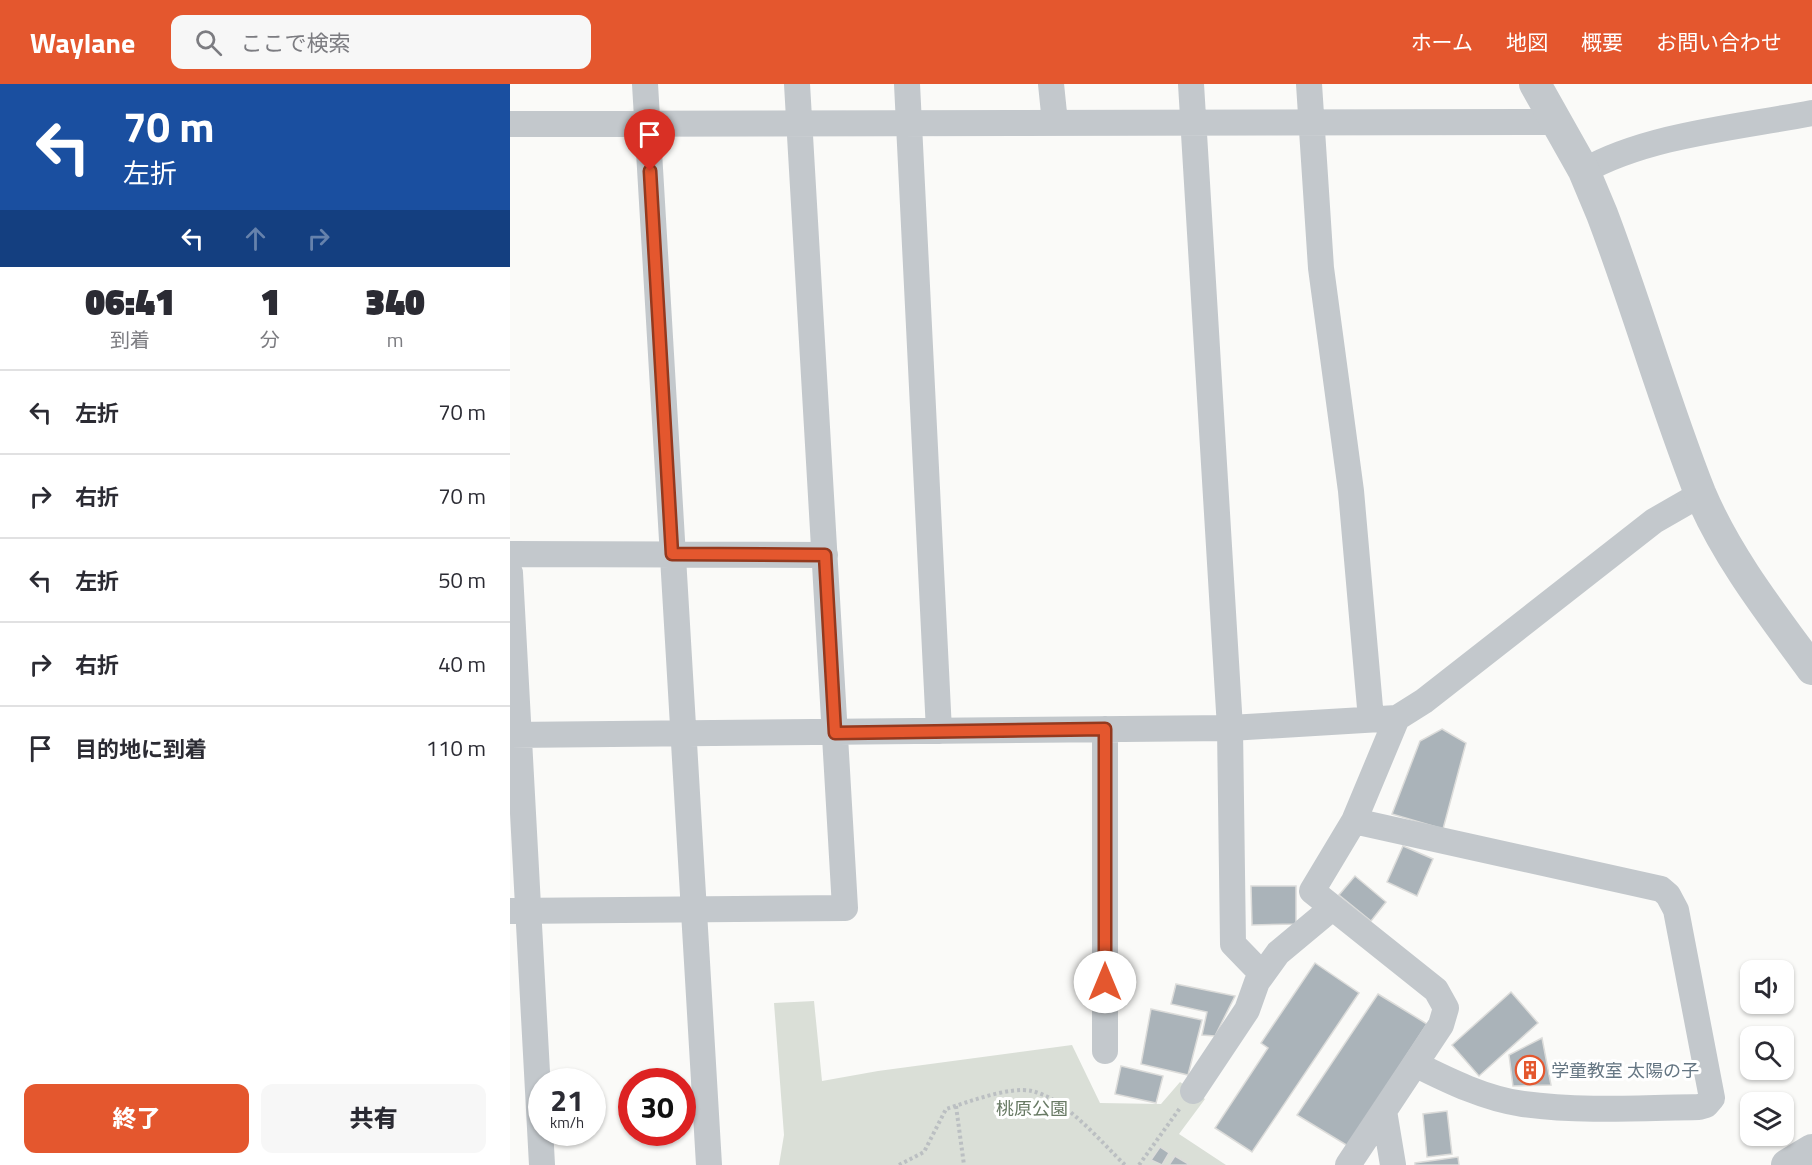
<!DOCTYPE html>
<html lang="ja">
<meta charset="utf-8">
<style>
body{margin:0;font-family:"Titillium Web","Noto Sans JP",sans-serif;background:#f7f7f7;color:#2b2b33;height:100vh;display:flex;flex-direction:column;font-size:22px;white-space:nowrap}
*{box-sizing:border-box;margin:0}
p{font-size:20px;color:#7c7c81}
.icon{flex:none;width:33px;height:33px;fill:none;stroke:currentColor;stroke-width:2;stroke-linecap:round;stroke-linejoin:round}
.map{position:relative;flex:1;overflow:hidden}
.details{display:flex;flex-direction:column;background:#fff;width:510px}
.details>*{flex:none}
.top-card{background:#1a4fa0;color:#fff;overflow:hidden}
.tools{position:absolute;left:1230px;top:876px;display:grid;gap:12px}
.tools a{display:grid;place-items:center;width:54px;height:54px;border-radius:12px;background:#fff;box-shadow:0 2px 4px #0004;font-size:30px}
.speed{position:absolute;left:18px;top:984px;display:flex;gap:12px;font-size:30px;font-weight:700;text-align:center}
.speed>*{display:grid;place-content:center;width:78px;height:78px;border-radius:50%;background:#fff;box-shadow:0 2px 4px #0004;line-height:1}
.speed small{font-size:15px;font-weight:400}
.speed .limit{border:9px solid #d22;background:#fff;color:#111}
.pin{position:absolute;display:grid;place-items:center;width:51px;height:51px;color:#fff;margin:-62px -26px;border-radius:50% 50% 50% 0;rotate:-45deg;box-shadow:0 0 6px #0007}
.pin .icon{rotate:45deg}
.me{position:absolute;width:66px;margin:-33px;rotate:0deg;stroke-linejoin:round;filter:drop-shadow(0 0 4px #0008)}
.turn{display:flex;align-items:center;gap:21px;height:126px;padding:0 24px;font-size:27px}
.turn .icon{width:78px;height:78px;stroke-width:2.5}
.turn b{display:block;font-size:42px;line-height:51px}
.lanes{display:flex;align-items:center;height:57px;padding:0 24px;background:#0003;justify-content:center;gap:30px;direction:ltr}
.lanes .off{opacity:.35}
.eta{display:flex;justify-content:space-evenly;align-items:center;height:102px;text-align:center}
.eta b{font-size:36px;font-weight:800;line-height:42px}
.button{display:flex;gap:12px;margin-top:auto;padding:12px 24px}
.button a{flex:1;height:69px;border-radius:12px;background:#e4572e;color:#fff;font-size:24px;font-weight:800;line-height:69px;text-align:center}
.button a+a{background:#f7f7f7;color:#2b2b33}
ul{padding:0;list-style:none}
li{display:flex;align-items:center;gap:18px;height:84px;padding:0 24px;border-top:2px solid #e1e1e2}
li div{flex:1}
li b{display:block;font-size:22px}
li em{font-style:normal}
header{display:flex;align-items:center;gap:36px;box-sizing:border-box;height:84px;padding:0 30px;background:#e4572e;color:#fff}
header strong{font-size:28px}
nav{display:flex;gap:33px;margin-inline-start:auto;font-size:21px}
.search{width:420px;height:54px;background:#f7f7f7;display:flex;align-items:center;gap:15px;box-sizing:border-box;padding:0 21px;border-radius:12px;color:#7c7c81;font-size:22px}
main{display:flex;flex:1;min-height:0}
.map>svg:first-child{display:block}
</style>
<header>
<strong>Waylane</strong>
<div class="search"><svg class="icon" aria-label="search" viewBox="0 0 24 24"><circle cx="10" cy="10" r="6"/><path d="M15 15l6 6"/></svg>ここで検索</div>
<nav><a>ホーム</a><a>地図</a><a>概要</a><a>お問い合わせ</a></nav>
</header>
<main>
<section class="details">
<div class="top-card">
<div class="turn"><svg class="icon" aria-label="left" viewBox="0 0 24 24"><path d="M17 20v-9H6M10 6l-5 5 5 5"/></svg><div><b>70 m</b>左折</div></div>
<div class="lanes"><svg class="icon" aria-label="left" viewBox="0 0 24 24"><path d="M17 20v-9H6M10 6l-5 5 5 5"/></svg><svg class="icon off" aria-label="ahead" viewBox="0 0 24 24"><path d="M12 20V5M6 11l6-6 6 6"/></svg><svg class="icon off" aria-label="right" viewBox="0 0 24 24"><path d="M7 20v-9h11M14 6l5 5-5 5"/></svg></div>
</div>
<div class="eta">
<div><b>06:41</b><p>到着</p></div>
<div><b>1</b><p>分</p></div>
<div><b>340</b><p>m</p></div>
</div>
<ul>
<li><svg class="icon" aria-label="left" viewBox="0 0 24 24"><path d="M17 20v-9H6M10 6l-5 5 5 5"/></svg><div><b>左折</b></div><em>70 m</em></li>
<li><svg class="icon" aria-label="right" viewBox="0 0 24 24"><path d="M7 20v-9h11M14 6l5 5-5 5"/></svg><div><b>右折</b></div><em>70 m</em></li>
<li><svg class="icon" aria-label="left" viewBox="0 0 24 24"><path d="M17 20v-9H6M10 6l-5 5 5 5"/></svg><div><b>左折</b></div><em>50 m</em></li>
<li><svg class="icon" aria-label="right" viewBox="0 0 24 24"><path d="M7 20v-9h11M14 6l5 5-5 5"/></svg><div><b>右折</b></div><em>40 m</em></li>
<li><svg class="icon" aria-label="arrive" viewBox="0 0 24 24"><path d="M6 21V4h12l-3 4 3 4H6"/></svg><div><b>目的地に到着</b></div><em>110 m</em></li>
</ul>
<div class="button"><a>終了</a><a>共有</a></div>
</section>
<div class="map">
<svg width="1302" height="1081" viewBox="0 0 1302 1081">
<rect width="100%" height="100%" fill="#fafaf8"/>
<path fill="#dadfd7" d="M304,917L312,997L368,987L562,961L590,1019L651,1020L670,998L695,1015L669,1050L716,1081H269L274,1051L264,919Z"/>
<path fill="#aab3b9" stroke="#dcdcda" stroke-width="1.5" d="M932,645L956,659L933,745L882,730L910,657Z
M893,762L923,775L907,812L877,798Z
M845,792L876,818L861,837L829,811Z
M741,802H786V840L742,841Z
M805,879L849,909L742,1068L705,1044L758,964L751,959Z
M666,900L725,912L705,952L692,951L697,928L661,920Z
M1001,908L1028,939L969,992L942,961Z
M868,910L917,940L838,1062L787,1031Z
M641,925L692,936L678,991L631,980Z
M1032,954L1041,1001L1003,1002L999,971Z
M611,982L653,992L646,1019L605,1010Z
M937,1027L942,1070L917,1073L913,1030Z
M650,1063L659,1069L652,1081L641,1076Z
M665,1072L680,1081H659Z
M948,1073L949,1081H905V1079Z"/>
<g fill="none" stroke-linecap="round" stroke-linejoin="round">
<path stroke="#bbbfc2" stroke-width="4" stroke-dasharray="3 3" stroke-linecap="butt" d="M446,1022L454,1081
M389,1081L414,1068L436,1025C458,1018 500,1002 522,1007C556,1015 590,1057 615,1081
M629,1081L670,1024"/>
<path stroke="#c3c8cc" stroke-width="26" d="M135,0L199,1081
M397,0L429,647
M541,0L545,39
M681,0L720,644L723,860L752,890
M799,0L811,184L841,407L861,635
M0,40L1047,38
M1074,87C1137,51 1230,43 1302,29
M0,470L315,471
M0,489L32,1081
M0,651L720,644L887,634L914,617L1144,437L1191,410
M844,737L1151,805L1158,811L1166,826L1202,1014L1196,1021L1189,1023C1131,1024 1071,1028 1013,1020C976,1015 939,997 905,980
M0,827L335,824L287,0
M595,967V645
M683,1007L737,926L747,898L768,869L822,824
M874,1027L883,1081
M838,1081L931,941L936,924L926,906L802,807L844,737L887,634"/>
<path stroke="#c3c8cc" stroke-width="32" d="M1025,0L1074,87L1092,130C1127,222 1154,318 1190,409C1217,473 1261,529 1302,585
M1277,1081L1302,1066"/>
</g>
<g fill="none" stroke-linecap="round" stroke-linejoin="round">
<g stroke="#94391e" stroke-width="15">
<path id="route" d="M140,87L162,470L315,471L325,649L595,645V898"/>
</g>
<use href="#route" stroke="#e4572e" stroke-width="10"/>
</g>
<defs>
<g id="building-ring" transform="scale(1.5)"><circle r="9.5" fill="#fff" stroke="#e4572e" stroke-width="1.5"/><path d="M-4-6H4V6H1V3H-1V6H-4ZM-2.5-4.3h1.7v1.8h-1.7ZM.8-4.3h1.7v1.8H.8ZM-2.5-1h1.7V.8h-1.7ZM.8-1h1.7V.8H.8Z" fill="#e4572e"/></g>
</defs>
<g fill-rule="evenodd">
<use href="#building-ring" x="1020" y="986"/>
</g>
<g text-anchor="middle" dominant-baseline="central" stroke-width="6" stroke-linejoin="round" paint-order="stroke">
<g font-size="18" fill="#657683" stroke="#fff" text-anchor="start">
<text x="1041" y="986">学童教室 太陽の子</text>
</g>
<g font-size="18" fill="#687a64" stroke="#fff">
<text x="522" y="1024">桃原公園</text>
</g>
</g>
</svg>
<div class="tools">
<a><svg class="icon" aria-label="sound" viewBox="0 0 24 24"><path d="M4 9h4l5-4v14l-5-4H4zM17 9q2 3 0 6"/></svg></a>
<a><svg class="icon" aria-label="search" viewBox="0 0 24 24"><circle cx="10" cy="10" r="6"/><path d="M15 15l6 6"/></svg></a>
<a><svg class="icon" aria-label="layers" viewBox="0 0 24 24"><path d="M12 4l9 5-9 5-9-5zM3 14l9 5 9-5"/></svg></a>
</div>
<div class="speed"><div>21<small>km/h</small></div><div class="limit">30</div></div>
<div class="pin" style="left:140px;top:87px;background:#d93025"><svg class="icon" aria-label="arrive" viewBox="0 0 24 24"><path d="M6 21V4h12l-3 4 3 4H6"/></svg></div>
<svg class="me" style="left:595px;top:898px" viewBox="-20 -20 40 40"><circle r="19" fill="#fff"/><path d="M0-13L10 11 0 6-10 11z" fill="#e4572e"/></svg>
</div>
</main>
